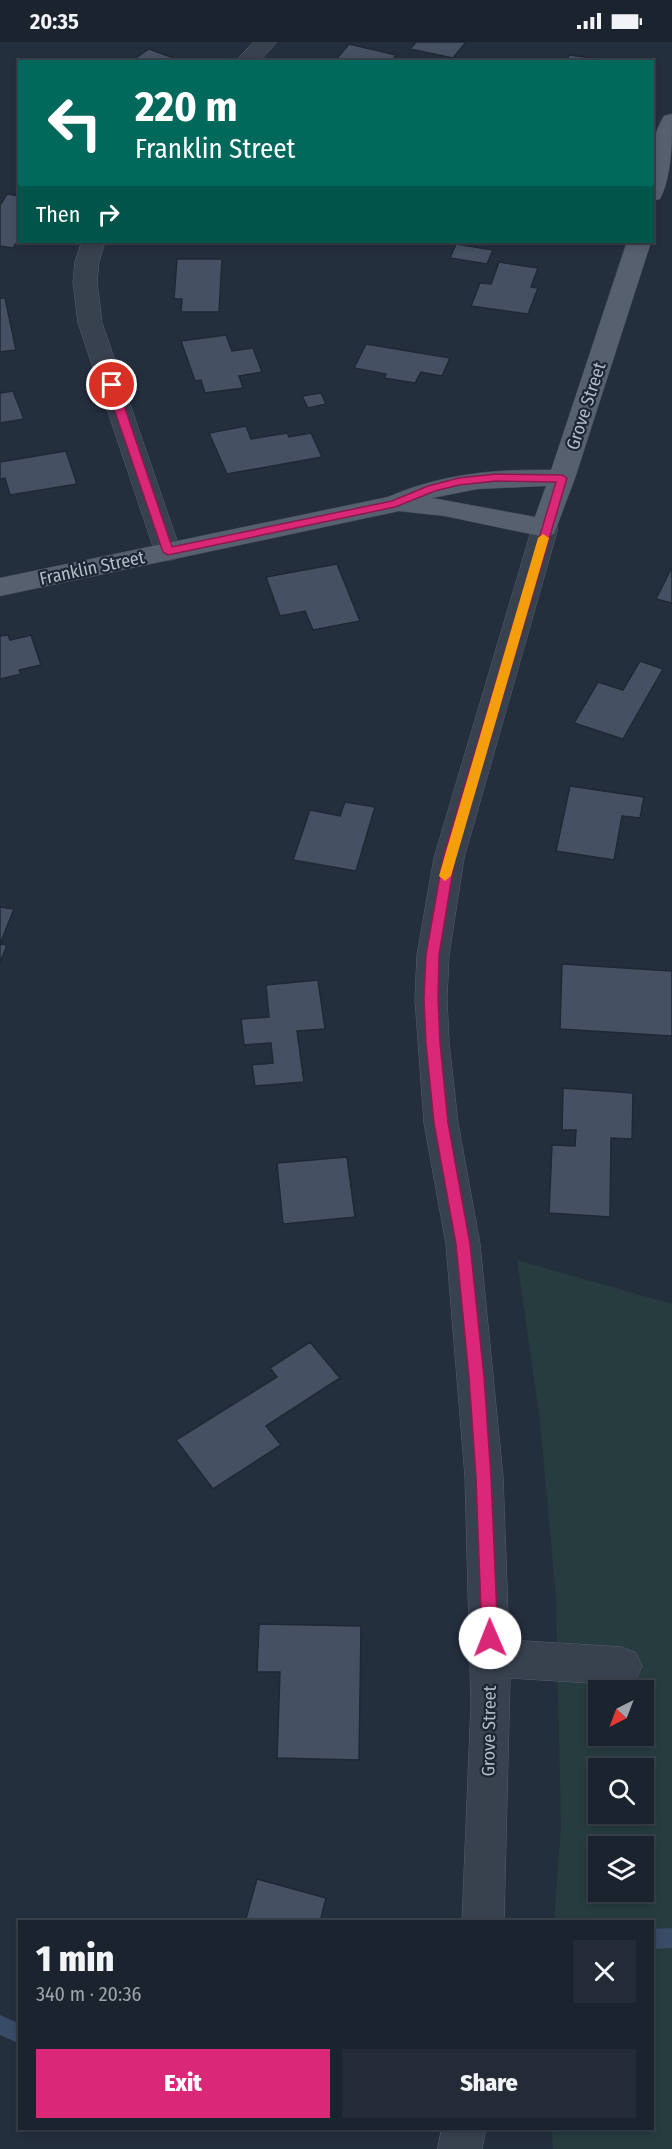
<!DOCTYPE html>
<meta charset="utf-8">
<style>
body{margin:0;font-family:"Fira Sans Condensed",sans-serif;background:#242b36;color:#f1f3f6;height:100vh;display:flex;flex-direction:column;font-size:22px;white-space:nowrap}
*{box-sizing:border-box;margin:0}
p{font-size:20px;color:#a0a4aa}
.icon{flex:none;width:33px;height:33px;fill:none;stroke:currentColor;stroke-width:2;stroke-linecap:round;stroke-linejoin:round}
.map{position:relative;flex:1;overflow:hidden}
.drawer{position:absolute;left:18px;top:1878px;width:636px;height:210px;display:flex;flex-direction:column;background:#1b232e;border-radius:0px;box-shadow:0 3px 9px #0003,0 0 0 2px #39404a}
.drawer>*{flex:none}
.guide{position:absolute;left:18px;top:18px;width:636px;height:183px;border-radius:0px;box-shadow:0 3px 9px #0003,0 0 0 2px #39404a;background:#00695c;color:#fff;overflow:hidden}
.needle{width:39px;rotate:222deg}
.controls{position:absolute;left:588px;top:1638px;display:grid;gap:12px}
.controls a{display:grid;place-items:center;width:66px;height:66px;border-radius:0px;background:#1b232e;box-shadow:0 3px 9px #0003,0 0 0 2px #39404a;font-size:30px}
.pin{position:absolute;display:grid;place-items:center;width:51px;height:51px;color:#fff;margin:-26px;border:3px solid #fff;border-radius:50%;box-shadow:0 2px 6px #0007}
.me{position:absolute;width:66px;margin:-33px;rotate:359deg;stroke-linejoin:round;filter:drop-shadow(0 0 4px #0008)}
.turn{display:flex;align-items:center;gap:21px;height:126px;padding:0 18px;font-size:27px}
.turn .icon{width:78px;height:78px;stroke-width:2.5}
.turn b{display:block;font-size:42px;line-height:51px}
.then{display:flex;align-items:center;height:57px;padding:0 18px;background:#0003;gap:12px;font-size:22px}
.round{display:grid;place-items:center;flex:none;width:63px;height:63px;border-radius:0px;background:#242b36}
.head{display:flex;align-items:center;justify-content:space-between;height:102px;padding:0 18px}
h1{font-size:36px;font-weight:800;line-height:45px}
.button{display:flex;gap:12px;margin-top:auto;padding:12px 18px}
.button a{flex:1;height:69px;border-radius:0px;background:#db2777;color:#fff;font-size:24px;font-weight:800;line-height:69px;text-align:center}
.button a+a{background:#242b36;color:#f1f3f6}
.status{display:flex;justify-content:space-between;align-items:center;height:42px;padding:0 30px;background:#1b232e;direction:ltr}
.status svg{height:16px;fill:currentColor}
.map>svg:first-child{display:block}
</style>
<div class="status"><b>20:35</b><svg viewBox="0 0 49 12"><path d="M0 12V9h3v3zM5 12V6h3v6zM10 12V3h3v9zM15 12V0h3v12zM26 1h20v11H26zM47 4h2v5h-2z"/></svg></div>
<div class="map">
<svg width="672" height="2107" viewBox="0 0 672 2107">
<rect width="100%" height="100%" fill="#242f3e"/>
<path fill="#263c3f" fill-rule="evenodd" d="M517,1218L672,1262V2107H553L552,2087L652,2086V1880L554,1879L561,1785L556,1555L540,1379ZM598,1648H644V1694H598ZM598,1726H644V1772H598ZM598,1804H644V1850H598Z"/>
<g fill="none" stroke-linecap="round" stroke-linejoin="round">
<path fill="#394c67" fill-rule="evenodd" d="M672,1886V1906L652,1907V1887Z
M0,1973L20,1982V2002L0,1993Z"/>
</g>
<path fill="#455162" stroke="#1f2835" stroke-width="1.5" d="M416,0H466L453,16L410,7Z
M349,2L396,13L391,20H334Z
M149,7L182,19L130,20Z
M569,13L601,17L600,20H567Z
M7,152L20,154V196L13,206L0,204V163Z
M456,202L493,208L487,222L450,216Z
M177,217H222L219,270H181L182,257H174Z
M499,220L538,226L531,245L538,246L528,272L471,264L480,241L491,242Z
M0,256H5L16,308L0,310Z
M226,293L232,309L253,306L262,330L239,334L243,346L205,351L201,338L195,339L181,299Z
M366,302L450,316L442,334L421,330L415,341L384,336L386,332L354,326Z
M13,349L24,377L0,381V351Z
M321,351L326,362L308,366L302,354Z
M246,384L251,397L287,391L289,395L311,391L322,415L227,432L209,391Z
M66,409L77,442L10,453L5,436L0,437V420Z
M337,522L360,579L313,588L305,569L280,574L266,535Z
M672,525V561L656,557Z
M8,593L10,598L31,593L41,623L19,628L21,632L0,637V594Z
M640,619L663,627L623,697L574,681L598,640L623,648Z
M570,744L644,755L640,776L622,774L614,818L556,809Z
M345,760L375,765L356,829L293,818L310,768L340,774Z
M0,865L14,867L0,902L7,903L0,921Z
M562,922L672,929V994L560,987Z
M318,938L325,987L297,989L304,1040L255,1044L252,1023L273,1021L271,1001L244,1003L241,977L269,975L266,943Z
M563,1046L633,1051L632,1097L611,1096L610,1175L549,1171L552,1103L575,1104L576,1088H562Z
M347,1115L355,1175L283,1182L277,1121Z
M310,1300L340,1336L266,1384L281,1403L213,1447L176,1398L277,1335L270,1326Z
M259,1582L361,1584L359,1718L277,1716L280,1630H257Z
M257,1837L326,1856L320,1880H245Z"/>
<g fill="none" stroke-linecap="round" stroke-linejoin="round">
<g stroke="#565f6c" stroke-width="1">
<path id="minor" d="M254,0H277L259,20H242L239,16Z
M82,200H105L99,220L97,240L102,281L181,510L178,516L168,519L158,516L155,510L78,281L73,240L75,220Z
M545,477L554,480L558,486L464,816L449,913L447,957L449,1001L458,1081L480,1202L503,1435L509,1598L622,1605L636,1611L642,1624L636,1637L622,1643L510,1636L504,1880H462L471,1662L465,1435L446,1202L424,1081L415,957L417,913L434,816L532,486L536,480Z
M442,2086H486L482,2107H438Z"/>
</g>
<g stroke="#414a57" stroke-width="1">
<path id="major" d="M672,72C672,99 672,134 660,157L652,159C652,132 648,98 664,74Z
M627,200H651L575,436L554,492L545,495L445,474L399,469L0,554V536L388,455C441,432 494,427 551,428ZM546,444L535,475L432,456L477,447Z"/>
</g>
<use href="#minor" fill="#38414e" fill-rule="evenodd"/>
<use href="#major" fill="#56606e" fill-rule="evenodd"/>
</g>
<path fill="#db2777" stroke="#8e194d" stroke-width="1.5" d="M112,340L117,343L172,505L392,459L428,444L459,436L496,432L562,433L567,436L455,816L439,913L438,957L440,1001L448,1081L470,1202L484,1335L491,1435L498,1596L495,1602L490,1604L484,1602L482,1596L476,1435L469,1335L456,1202L434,1081L426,1001L424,957L426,913L443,816L556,440L496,439L459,443L435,449L395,465L168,513L163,510L106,343Z"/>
<path fill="#f59e0b" d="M543,492L549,496L451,834L445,839L439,834L538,496Z"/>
<g text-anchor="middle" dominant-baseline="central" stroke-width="4.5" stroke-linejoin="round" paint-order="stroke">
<g font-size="18" fill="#b4bcc9" stroke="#1d2633">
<text transform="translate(586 364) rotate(-72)">Grove Street</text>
<text transform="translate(92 526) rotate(-12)">Franklin Street</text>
<text transform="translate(489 1689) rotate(-89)">Grove Street</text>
</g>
</g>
</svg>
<div class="controls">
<a><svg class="needle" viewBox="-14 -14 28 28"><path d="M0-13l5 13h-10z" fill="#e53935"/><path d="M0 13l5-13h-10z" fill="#a0a4aa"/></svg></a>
<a><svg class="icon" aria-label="search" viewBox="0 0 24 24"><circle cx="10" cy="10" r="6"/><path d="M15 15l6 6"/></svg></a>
<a><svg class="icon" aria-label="layers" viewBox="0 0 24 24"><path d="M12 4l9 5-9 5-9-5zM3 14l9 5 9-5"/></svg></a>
</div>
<div class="pin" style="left:112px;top:343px;background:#d93025"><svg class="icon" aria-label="arrive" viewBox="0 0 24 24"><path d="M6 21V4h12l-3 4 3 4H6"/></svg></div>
<svg class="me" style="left:490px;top:1596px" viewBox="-20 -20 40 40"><circle r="19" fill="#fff"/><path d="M0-13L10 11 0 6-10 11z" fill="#db2777"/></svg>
<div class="guide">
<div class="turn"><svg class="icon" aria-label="left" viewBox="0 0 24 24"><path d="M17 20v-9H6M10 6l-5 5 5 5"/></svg><div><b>220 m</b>Franklin Street</div></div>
<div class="then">Then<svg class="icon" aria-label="right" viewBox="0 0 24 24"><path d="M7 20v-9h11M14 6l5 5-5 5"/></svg></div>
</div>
<section class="drawer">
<div class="head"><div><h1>1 min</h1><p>340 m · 20:36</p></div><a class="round"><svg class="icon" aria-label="close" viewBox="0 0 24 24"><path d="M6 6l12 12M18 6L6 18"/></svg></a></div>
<div class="button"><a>Exit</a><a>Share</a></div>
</section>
</div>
